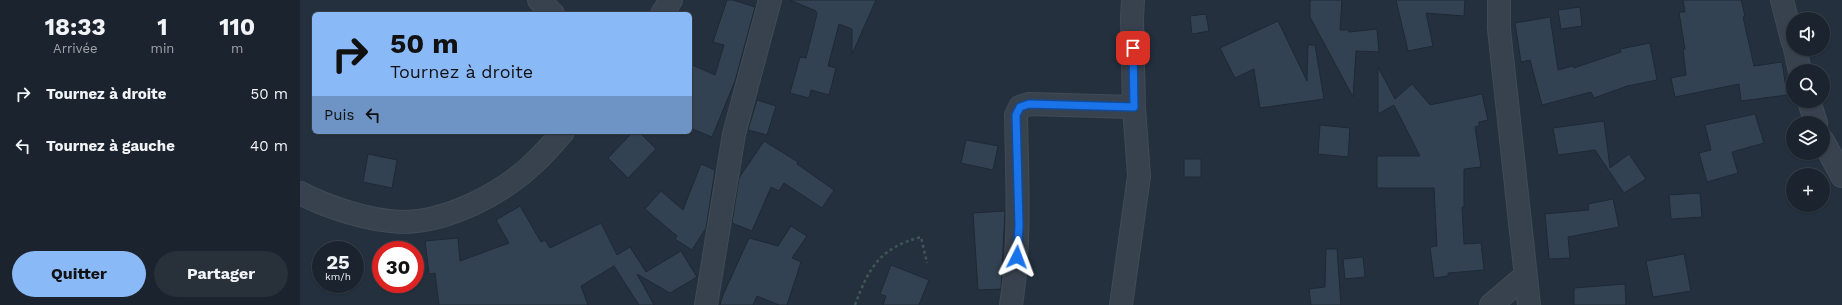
<!DOCTYPE html>
<html lang="fr">
<meta charset="utf-8">
<style>
body{margin:0;font-family:"Work Sans",sans-serif;background:#28303a;color:#f1f3f6;height:100vh;display:flex;flex-direction:column;font-size:15px;white-space:nowrap}
*{box-sizing:border-box;margin:0}
p{font-size:13px;color:#a0a4aa}
.icon{flex:none;width:22px;height:22px;fill:none;stroke:currentColor;stroke-width:2;stroke-linecap:round;stroke-linejoin:round}
.map{position:relative;flex:1;overflow:hidden}
.sheet{display:flex;flex-direction:column;background:#1b242e;width:300px}
.sheet>*{flex:none}
.hud{position:absolute;left:12px;top:12px;width:380px;height:122px;border-radius:6px;box-shadow:0 1px 3px #0004,0 0 0 1px #39414a;background:#8ab9f8;color:#111;overflow:hidden}
.tools{position:absolute;left:1486px;top:12px;display:grid;gap:8px}
.tools a{display:grid;place-items:center;width:44px;height:44px;border-radius:50%;background:#1b242e;box-shadow:0 1px 3px #0004,0 0 0 1px #39414a;font-size:20px}
.speed{position:absolute;left:12px;top:241px;display:flex;gap:8px;font-size:20px;font-weight:700;text-align:center}
.speed>*{display:grid;place-content:center;width:52px;height:52px;border-radius:50%;background:#1b242e;box-shadow:0 1px 3px #0004,0 0 0 1px #39414a;line-height:1}
.speed small{font-size:10px;font-weight:400}
.speed .limit{border:6px solid #d22;background:#fff;color:#111}
.pin{position:absolute;display:grid;place-items:center;width:34px;height:34px;color:#fff;margin:-17px;border-radius:8px;box-shadow:0 2px 6px #0006}
.me{position:absolute;width:44px;margin:-22px;rotate:3deg;stroke-linejoin:round;filter:drop-shadow(0 0 3px #0008)}
.turn{display:flex;align-items:center;gap:14px;height:84px;padding:0 12px;font-size:18px}
.turn .icon{width:52px;height:52px;stroke-width:2.5}
.turn b{display:block;font-size:28px;line-height:34px}
.then{display:flex;align-items:center;height:38px;padding:0 12px;background:#0003;gap:8px;font-size:15px}
.eta{display:flex;justify-content:space-evenly;align-items:center;height:68px;text-align:center}
.eta b{font-size:24px;font-weight:700;line-height:28px}
.action{display:flex;gap:8px;margin-top:auto;padding:8px 12px}
.action a{flex:1;height:46px;border-radius:24px;background:#8ab9f8;color:#111;font-size:16px;font-weight:700;line-height:46px;text-align:center}
.action a+a{background:#28303a;color:#f1f3f6}
ul{padding:0;list-style:none}
li{display:flex;align-items:center;gap:12px;height:52px;padding:0 12px}
li div{flex:1}
li b{display:block;font-size:15px}
li em{font-style:normal}
main{display:flex;flex:1;min-height:0}
.map>svg:first-child{display:block}
</style>
<main>
<section class="sheet">
<div class="eta">
<div><b>18:33</b><p>Arrivée</p></div>
<div><b>1</b><p>min</p></div>
<div><b>110</b><p>m</p></div>
</div>
<ul>
<li><svg class="icon" aria-label="right" viewBox="0 0 24 24"><path d="M7 20v-9h11M14 6l5 5-5 5"/></svg><div><b>Tournez à droite</b></div><em>50 m</em></li>
<li><svg class="icon" aria-label="left" viewBox="0 0 24 24"><path d="M17 20v-9H6M10 6l-5 5 5 5"/></svg><div><b>Tournez à gauche</b></div><em>40 m</em></li>
</ul>
<div class="action"><a>Quitter</a><a>Partager</a></div>
</section>
<div class="map">
<svg width="1542" height="305" viewBox="0 0 1542 305">
<rect width="100%" height="100%" fill="#24303e"/>
<path fill="#334252" stroke="#1f2935" d="M427,0H433L455,7L435,81L412,137L390,128V64L415,75L424,45L413,42Z
M490,0H576L552,54V29L539,24L528,66L536,68L529,95L511,90L509,98L490,93L500,57L506,58L517,14L516,11Z
M1010,0H1042L1040,30H1049V32L1077,29L1079,52L1056,51L1053,97L1010,17Z
M1096,0H1165L1164,16L1126,13L1133,46L1108,51Z
M1383,0H1441L1445,16L1443,17L1454,66L1482,62L1487,95L1441,101L1439,84L1375,97L1371,78L1386,75L1383,49H1385L1379,12H1385Z
M1280,7L1282,26L1261,29L1258,10Z
M906,14L909,31L892,34L890,16Z
M1250,17L1258,70L1273,66L1274,68L1321,52L1320,49L1350,43L1357,80L1327,86L1294,98L1291,92L1242,105L1230,60L1221,62L1215,23Z
M978,21L1007,81L1008,45H1015L1024,99L960,108L954,69L935,78L920,48Z
M1078,67L1095,99L1112,84L1130,105L1182,94L1188,120L1179,122V126L1175,127L1181,167L1164,169V207H1162L1164,244L1181,243L1184,270L1148,273V276L1134,278L1130,247L1137,246L1134,188H1077V156H1120L1094,105L1078,114Z
M457,100L476,106L467,135L448,130Z
M1455,114L1464,143L1432,152L1438,173L1407,182L1399,153L1411,150L1405,125Z
M1304,121L1310,168L1329,154L1346,179L1324,193L1295,150L1258,155L1253,128Z
M1020,125L1050,128L1048,157L1018,154Z
M333,132H339L356,149L328,178L308,158Z
M666,140L698,146L693,170L661,163Z
M464,141L498,162L497,164L534,190L522,208L484,183L479,191L471,187L452,231L432,223L439,178Z
M68,154L97,160L92,188L63,182Z
M884,159H901V177H884Z
M401,164L415,170L406,228L392,250L375,239L377,236L345,209L361,191L383,210Z
M1400,193L1402,217L1371,219L1369,195Z
M1313,199L1319,227L1268,237L1270,258L1249,259L1245,214L1289,210L1288,204Z
M220,206L241,242L245,240L250,248L301,223L317,255L330,247L346,272L381,251L397,277L370,293L337,274L354,305H339L314,266L281,286L288,305H139L135,273L129,274L125,241L158,238L160,261L209,243L196,220Z
M705,211L701,289L678,290L673,213Z
M491,226L507,236L492,258L501,262L487,305H479L457,296L453,305H420L423,295L449,238L478,246Z
M1026,249H1037L1041,305H1011L1009,289L1025,287Z
M1384,254L1391,291L1353,297L1346,261Z
M1063,257L1065,277L1045,279L1043,259Z
M591,265L629,280L619,305H583L586,296L580,294Z
M1325,284L1326,305H1274V288Z"/>
<g fill="none" stroke-linecap="round" stroke-linejoin="round">
<g stroke="#414b57" stroke-width="24">
<path id="minor" d="M239,0L253,14
M1199,0V29L1229,305
M1482,0L1493,43
M362,14L371,0
M1495,49L1500,71
M1509,101L1516,123
M1523,141L1542,176
M0,193C29,208 70,221 102,222C147,222 202,194 234,163C244,154 254,142 263,132
M406,305L434,134L470,0
M711,305C721,242 717,179 716,115L720,107L729,104L834,107
M821,305L839,176L834,107L832,19L833,0
M1191,305L1225,276"/>
</g>
<path stroke="#3f5657" stroke-width="2.5" stroke-dasharray="3 3" stroke-linecap="butt" d="M555,305C569,267 580,248 621,237L627,263"/>
<use href="#minor" stroke="#38424e" stroke-width="22"/>
</g>
<g fill="none" stroke-linecap="round" stroke-linejoin="round">
<g stroke="#114b97" stroke-width="10">
<path id="route" d="M717,257L719,226L716,115L720,107L729,104L834,107L833,48"/>
</g>
<use href="#route" stroke="#1a73e8" stroke-width="7"/>
</g>
</svg>
<div class="tools">
<a><svg class="icon" aria-label="sound" viewBox="0 0 24 24"><path d="M4 9h4l5-4v14l-5-4H4zM17 9q2 3 0 6"/></svg></a>
<a><svg class="icon" aria-label="search" viewBox="0 0 24 24"><circle cx="10" cy="10" r="6"/><path d="M15 15l6 6"/></svg></a>
<a><svg class="icon" aria-label="layers" viewBox="0 0 24 24"><path d="M12 4l9 5-9 5-9-5zM3 14l9 5 9-5"/></svg></a>
<a>+</a>
</div>
<div class="speed"><div>25<small>km/h</small></div><div class="limit">30</div></div>
<div class="pin" style="left:833px;top:48px;background:#d93025"><svg class="icon" aria-label="arrive" viewBox="0 0 24 24"><path d="M6 21V4h12l-3 4 3 4H6"/></svg></div>
<svg class="me" style="left:717px;top:257px" viewBox="-20 -20 40 40"><path d="M0-17L14 15 0 8-14 15z" fill="#1a73e8" stroke="#fff" stroke-width="4"/></svg>
<div class="hud">
<div class="turn"><svg class="icon" aria-label="right" viewBox="0 0 24 24"><path d="M7 20v-9h11M14 6l5 5-5 5"/></svg><div><b>50 m</b>Tournez à droite</div></div>
<div class="then">Puis<svg class="icon" aria-label="left" viewBox="0 0 24 24"><path d="M17 20v-9H6M10 6l-5 5 5 5"/></svg></div>
</div>
</div>
</main>
